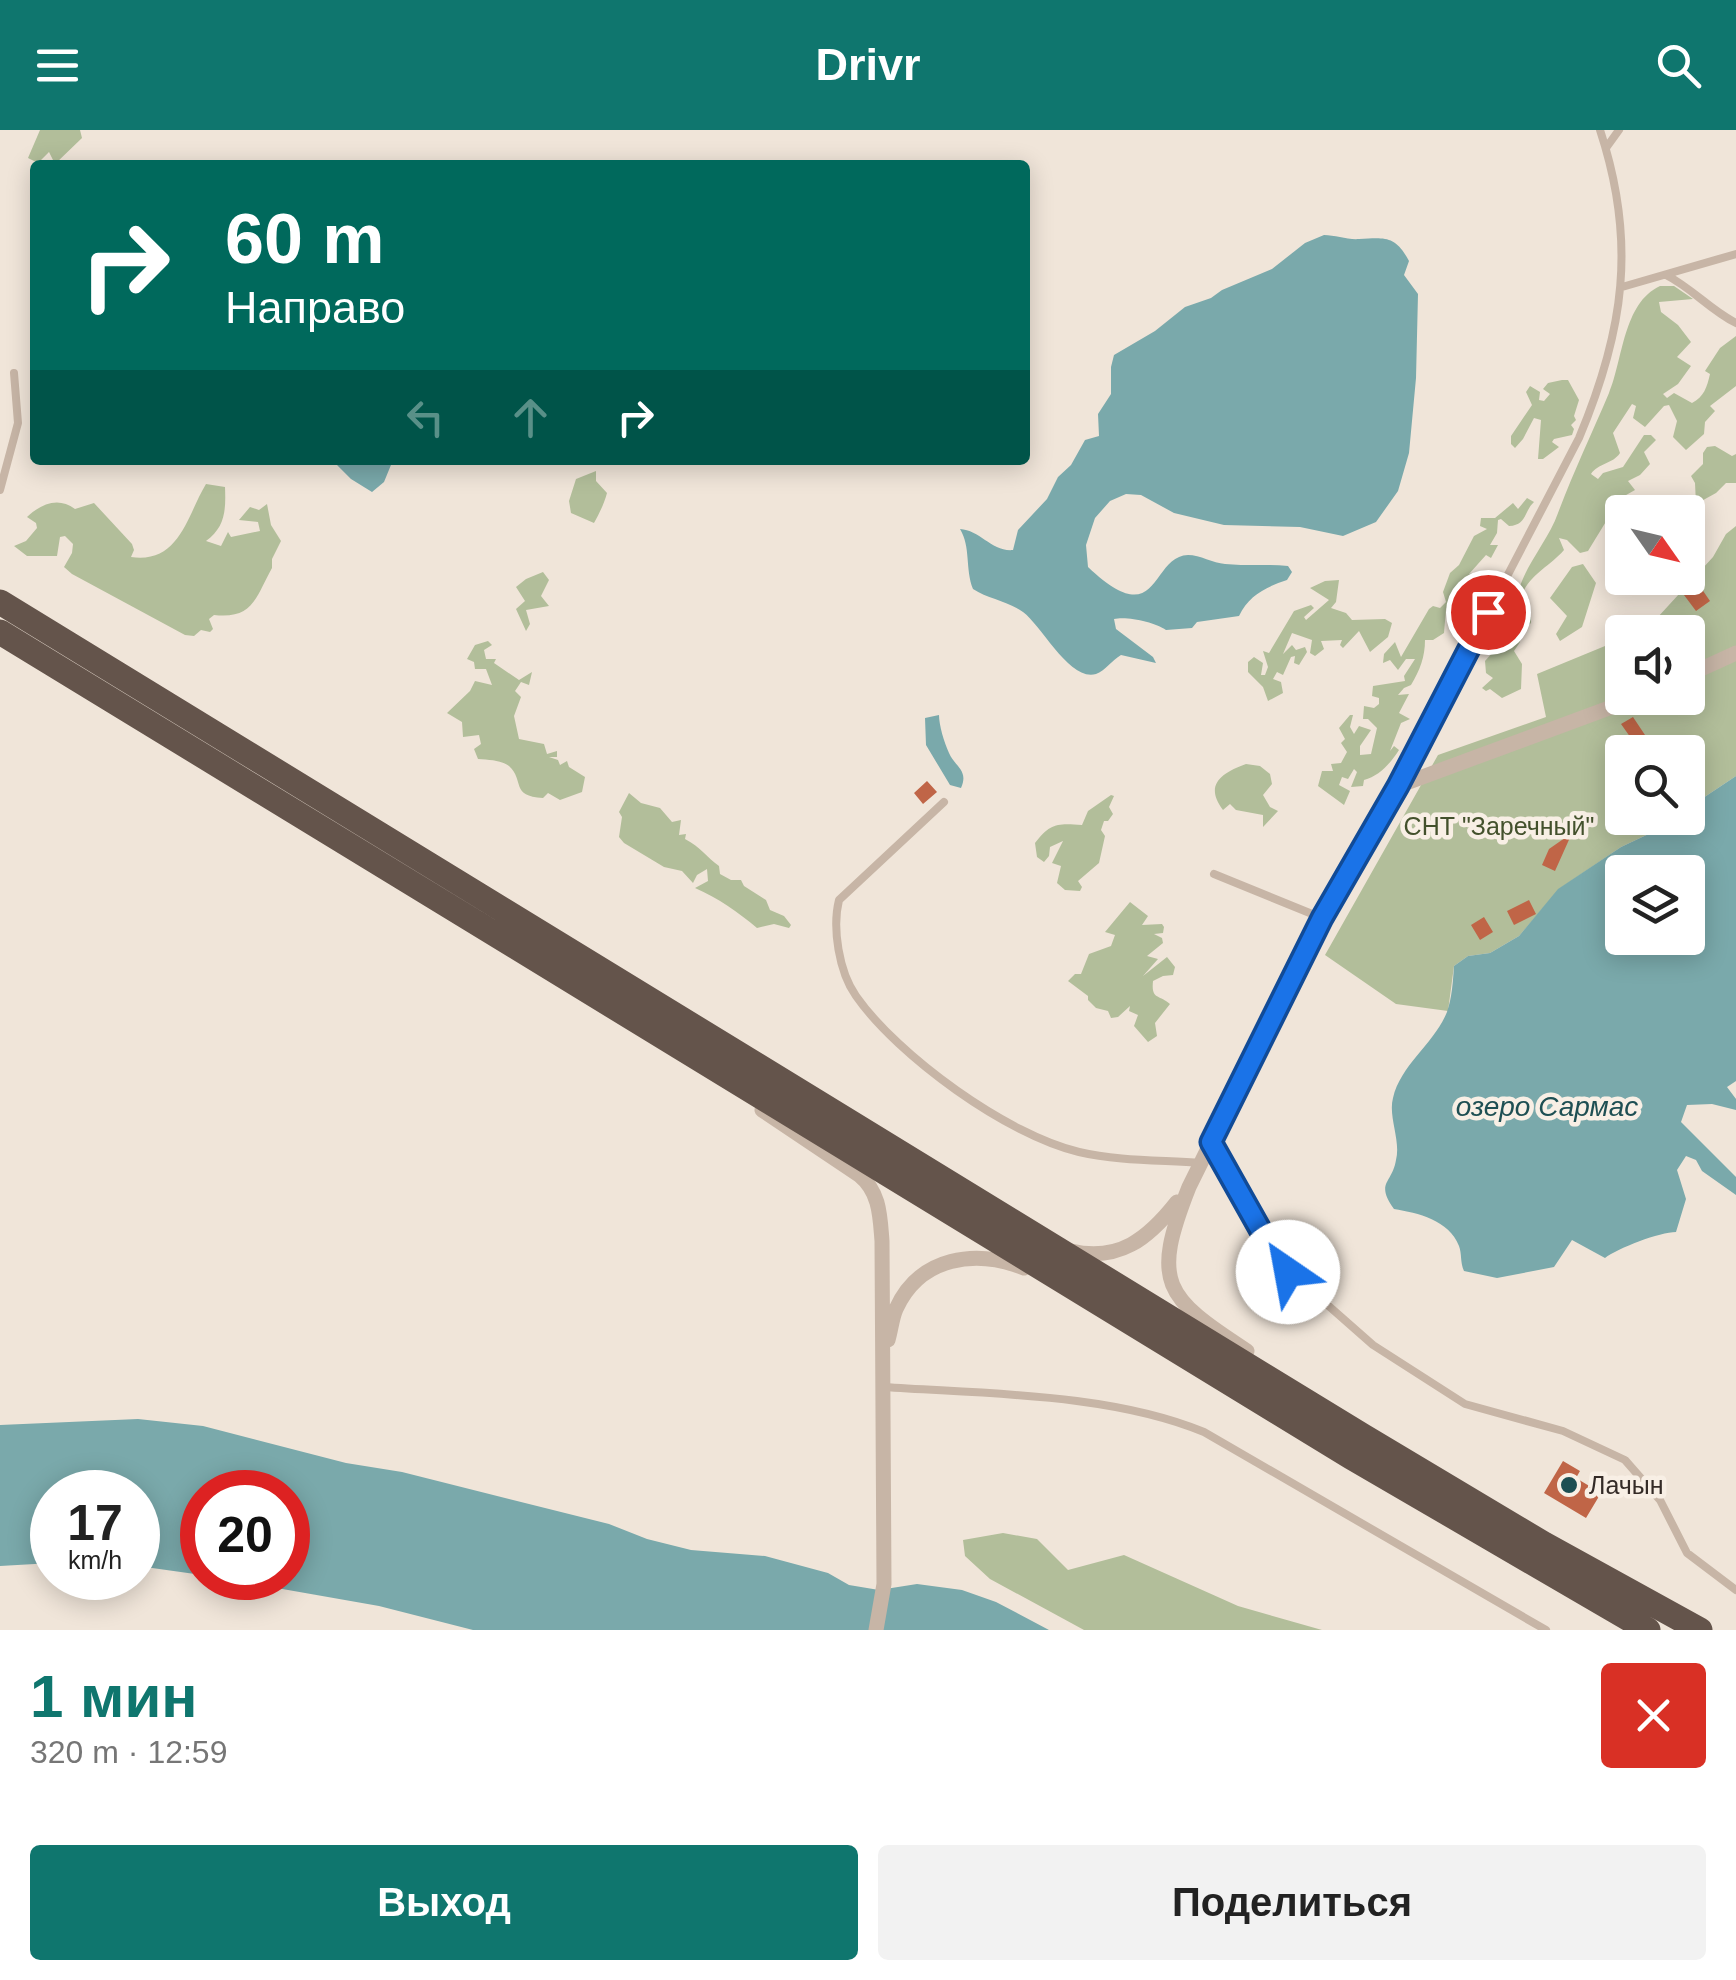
<!DOCTYPE html>
<html lang="ru">
<meta charset="utf-8">
<style>
body{margin:0;font-family:Arial,sans-serif;background:#f2f2f2;color:#222;height:100vh;display:flex;flex-direction:column;font-size:38px;white-space:nowrap}
*{box-sizing:border-box;margin:0}
p{font-size:32px;color:#767676}
.icon{flex:none;width:55px;height:55px;fill:none;stroke:currentColor;stroke-width:2;stroke-linecap:round;stroke-linejoin:round}
.map{position:relative;height:1500px;overflow:hidden}
.details{display:flex;flex-direction:column;background:#fff;flex:1}
.details>*{flex:none}
.hud{position:absolute;left:30px;top:30px;width:1000px;height:305px;border-radius:10px;box-shadow:0 5px 25px #0003;background:#00695c;color:#fff;overflow:hidden}
.needle{width:65px;rotate:124deg}
.tools{position:absolute;left:1605px;top:365px;display:grid;gap:20px}
.tools a{display:grid;place-items:center;width:100px;height:100px;border-radius:10px;background:#fff;box-shadow:0 5px 25px #0003;font-size:50px}
.speed{position:absolute;left:30px;top:1340px;display:flex;gap:20px;font-size:50px;font-weight:700;text-align:center}
.speed>*{display:grid;place-content:center;width:130px;height:130px;border-radius:50%;background:#fff;box-shadow:0 5px 25px #0003;line-height:1}
.speed small{font-size:25px;font-weight:400}
.speed .limit{border:15px solid #d22;background:#fff;color:#111}
.pin{position:absolute;display:grid;place-items:center;width:85px;height:85px;color:#fff;margin:-42px;border:5px solid #fff;border-radius:50%;box-shadow:0 2px 10px #0007}
.me{position:absolute;width:110px;margin:-55px;rotate:327deg;stroke-linejoin:round;filter:drop-shadow(0 0 8px #0008)}
.turn{display:flex;align-items:center;gap:35px;height:210px;padding:0 30px;font-size:45px}
.turn .icon{width:130px;height:130px;stroke-width:2.5}
.turn b{display:block;font-size:70px;line-height:85px}
.lanes{display:flex;align-items:center;height:95px;padding:0 30px;background:#0003;justify-content:center;gap:50px;direction:ltr}
.lanes .off{opacity:.35}
.round{display:grid;place-items:center;flex:none;width:105px;height:105px;border-radius:10px;background:#f2f2f2}
.overview{display:flex;align-items:center;justify-content:space-between;height:170px;padding:0 30px}
h1{font-size:60px;font-weight:600;line-height:75px;color:#0f766e}
.button{display:flex;gap:20px;margin-top:auto;padding:20px 30px}
.button a{flex:1;height:115px;border-radius:10px;background:#0f766e;color:#fff;font-size:40px;font-weight:600;line-height:115px;text-align:center}
.button a+a{background:#f2f2f2;color:#222}
header{display:flex;justify-content:space-between;align-items:center;height:130px;padding:0 30px;background:#0f766e;color:#fff;font-size:45px;font-weight:600}
.map>svg:first-child{display:block}
</style>
<header><svg class="icon" aria-label="menu" viewBox="0 0 24 24"><path d="M4 6h16M4 12h16M4 18h16"/></svg>Drivr<svg class="icon" aria-label="search" viewBox="0 0 24 24"><circle cx="10" cy="10" r="6"/><path d="M15 15l6 6"/></svg></header>
<div class="map">
<svg width="1736" height="1500" viewBox="0 0 1736 1500">
<rect width="100%" height="100%" fill="#f0e5d9"/>
<path fill="#b2be9a" d="M40,0H80L82,8L55,34L49,22L38,33L28,28Z
M1660,156H1674L1693,169L1659,172L1661,182L1678,195L1691,212L1677,227L1691,236L1678,254L1663,264L1667,268L1674,263L1692,273C1704,267 1707,257 1710,244L1705,241L1720,218L1736,206V256L1710,276L1715,281L1705,292L1704,304L1686,320L1673,307L1677,291L1669,275L1664,276L1645,297L1633,288L1636,276L1632,274L1613,303L1620,323C1613,334 1598,333 1591,344L1598,349L1603,343L1623,337L1644,305H1651L1656,310L1644,322L1650,334L1640,345L1628,351L1635,360L1612,373L1625,377L1617,385H1610L1588,421L1580,423L1567,410L1559,408L1564,420C1550,436 1534,442 1524,460L1529,469L1522,475L1516,474C1519,441 1547,414 1558,383C1573,343 1592,303 1609,263C1623,230 1623,173 1660,156Z
M1562,250H1568L1579,270L1574,286L1576,290L1571,295L1574,299L1572,305L1554,309L1552,312L1559,317L1543,329H1538L1541,290L1534,288L1523,309L1515,318L1511,314V306L1532,275L1526,262L1530,256L1540,262L1539,270L1544,271L1550,264L1543,259L1548,253Z
M1715,316L1732,326L1736,324V353H1726L1716,363L1696,374L1695,353L1691,346L1703,334V323L1707,317Z
M596,341V351L607,363C604,374 599,384 594,393L571,383L569,371L576,349Z
M206,354L225,357C226,381 225,397 206,411L221,416L228,402L231,407L260,401L258,392L239,390L250,377L259,380L267,374L271,395L281,411L272,429V438C255,469 253,489 214,485L209,489L213,499L210,502L201,500L194,506L185,505L72,444L64,437L72,423L73,414L65,406L60,407L57,426H27L14,416L26,411L37,398L36,393L27,387C41,374 58,366 75,379L94,373L132,414L134,420L131,427C180,434 187,385 206,354Z
M1527,368L1534,372C1524,381 1527,395 1509,396L1501,389L1498,390L1497,403L1490,415H1498L1491,428L1486,425L1469,444L1478,442L1482,450L1479,459L1472,461L1461,456L1446,479L1444,503L1433,510H1425C1425,527 1420,540 1411,555L1404,558L1398,565L1409,564L1399,583L1410,589L1401,593L1390,621L1394,616L1399,620C1390,634 1379,646 1364,650L1363,656L1351,657L1357,642L1354,639L1348,649L1342,647L1339,655L1350,661L1344,675L1318,656L1322,641H1333L1331,634L1341,633L1347,622L1341,613L1345,609L1339,598L1350,585H1353L1350,597L1354,604L1359,596L1371,600L1360,616V625L1371,624L1377,598L1368,589H1363L1364,576L1374,578L1379,574V568L1372,566L1373,556L1405,551L1404,546L1415,529H1406L1398,540L1390,530L1383,533L1384,524L1395,512L1401,527L1429,479L1433,476L1440,478L1446,472L1443,462L1450,443L1459,435L1474,406L1487,399L1480,396L1481,388H1495L1513,373L1518,379Z
M1736,396V646L1688,678V622H1622V688H1674L1657,700L1621,717L1559,759L1519,806L1490,823L1468,826L1454,836L1448,881L1396,874L1325,825L1438,625L1546,587L1537,544L1622,509V568H1688V502H1639L1646,500L1713,427L1726,404Z
M1583,434L1596,453L1582,497L1560,511L1556,504L1567,486L1550,468L1572,437Z
M543,442L549,450L541,466L549,476L526,480L530,494L526,501L516,479L525,471L516,457L526,449Z
M1339,450L1336,472L1331,478L1346,483L1352,490L1385,489L1392,493L1388,507L1370,522L1359,501L1343,518L1340,515L1342,510L1321,511L1324,519L1315,526L1310,523L1312,510L1292,503L1283,524L1292,515L1296,520L1305,517L1307,522L1299,535L1294,533L1295,526L1291,527L1283,545L1277,542L1273,549L1281,552L1283,563L1268,571L1263,557L1248,542V532L1254,527L1263,533L1261,545H1265L1268,537L1263,521L1269,523L1294,481L1311,475L1314,478L1304,487L1306,490L1329,470L1310,458L1325,451Z
M1531,487V493L1518,505L1520,512L1514,521L1522,534L1521,559L1502,568L1490,559L1486,561L1482,558L1493,548L1486,543L1485,531L1493,522L1501,496Z
M488,511L492,515L484,520L486,529H496L494,533L519,550L532,542L529,555L521,552L515,561L521,567L514,586L519,609L544,614L547,624L557,621V627H549L558,630L560,635L567,631L569,637L585,647L582,662L560,670L548,663L543,668C510,666 525,651 509,636C501,630 490,630 478,629L474,619L481,614L479,605L463,607L462,592L447,583L470,561L475,551L492,555L486,539H475L474,532L467,529L475,515Z
M1246,634L1260,636L1270,644L1272,654L1263,665L1270,677L1278,681L1263,697V685L1236,680L1230,674L1223,680C1204,655 1221,643 1246,634Z
M629,663L641,673L660,678L672,692L681,690L679,705L686,704L685,709C701,717 707,728 719,736L720,744L731,750H741L744,756L766,770L770,780L784,786L791,795L789,798L774,794L757,798C738,782 718,768 695,758L708,751L707,739L697,745L693,753L682,741L664,737L624,713L619,707L622,687L619,682Z
M1111,665L1114,666L1109,677L1113,684L1108,691H1104L1101,700L1105,706L1099,733L1078,751L1082,757L1080,761L1065,760L1057,753L1061,736L1052,733L1063,711L1050,717L1049,726L1044,732L1037,727L1035,713C1050,693 1058,693 1082,695L1088,681Z
M1130,772L1148,786L1142,795L1162,794L1164,797L1163,803L1154,804L1162,808L1163,813L1147,826L1158,829L1143,846L1167,827L1175,837L1173,845L1163,846L1153,851C1151,870 1159,864 1170,874L1155,893L1157,906L1148,912L1134,896L1138,885L1129,881L1130,876L1118,887L1111,888L1108,881L1096,878L1088,870V866L1068,851L1075,844H1081L1089,824L1111,816L1115,805L1105,802Z
M1003,1403L1037,1409L1068,1440L1124,1425L1238,1476L1322,1500H1084L990,1449L965,1426L963,1410Z"/>
<path fill="#7aa9ab" fill-rule="evenodd" d="M1324,105C1335,105 1348,110 1359,109C1385,108 1395,105 1409,131L1404,145L1418,164L1416,248L1409,323L1398,361L1376,392L1343,406L1300,397L1224,395L1174,383L1141,365L1126,364L1110,371L1095,388L1086,415L1088,437C1160,505 1150,426 1188,425C1200,425 1213,433 1225,434C1246,436 1267,434 1288,436L1292,442L1287,450C1266,457 1249,465 1239,486L1197,492L1192,498L1166,500C1155,492 1127,486 1114,489L1116,499L1153,527L1156,533L1121,525C1112,530 1105,541 1096,544C1070,552 1042,496 1023,482C1008,471 988,469 973,459C965,439 971,417 960,399C980,400 992,422 1013,420L1018,400L1047,369L1058,347L1071,335L1085,310L1099,306L1098,284L1111,264V237L1114,225L1155,201L1185,177L1211,168L1222,160L1272,139L1305,113Z
M341,330H393L384,352L372,362L351,349L337,335Z
M939,585C939,595 944,612 949,623C955,637 969,640 961,658L950,655L926,615L925,588Z
M1736,646V951L1727,957L1736,969V980L1712,974L1687,975L1681,992L1736,1047V1065L1702,1041L1696,1030L1686,1026L1677,1040L1686,1069L1676,1102C1660,1102 1618,1118 1605,1128L1572,1110L1554,1137L1497,1148L1464,1141C1460,1132 1462,1124 1459,1116C1449,1090 1418,1083 1394,1079C1375,1052 1392,1054 1396,1030C1401,1010 1388,987 1393,968C1401,934 1434,914 1447,882C1452,868 1453,851 1454,836L1468,826L1490,823L1519,806L1558,759L1621,717L1657,700L1674,688H1688V678ZM1688,742V808H1622V742Z
M138,1289L203,1296L346,1333L402,1342L609,1394L647,1409L691,1420L765,1426L828,1443L849,1455L879,1460L917,1454L962,1460L996,1472L1049,1500H473L379,1476L220,1448H288V1362H202V1445L138,1436V1362H52V1433L0,1436V1295Z"/>
<path fill="#c06547" d="M1699,455L1710,471L1696,481L1684,465Z
M1633,587L1649,611L1638,618L1621,594Z
M927,651L937,662L923,674L914,663Z
M1572,703L1555,741L1542,735L1549,719Z
M1529,770L1536,784L1514,795L1507,781Z
M1484,787L1493,802L1480,810L1471,795Z
M1563,1331L1580,1341L1576,1348L1601,1363L1586,1388L1544,1363Z"/>
<g fill="none" stroke-linecap="round" stroke-linejoin="round">
<path stroke="#c7b5a6" stroke-width="8" d="M1606,18L1619,0
M1666,145C1692,158 1710,180 1736,193
M1622,157L1736,124
M0,360L18,293L14,243
M1400,652L1579,308C1624,201 1637,112 1600,0
M944,672L839,770C832,798 839,842 856,866C898,926 1007,1005 1079,1022C1118,1031 1161,1030 1201,1033
M1214,744L1322,788
M1211,1012L1281,1134L1373,1215L1465,1274L1563,1301L1625,1330L1660,1370L1687,1423L1736,1460
M884,1257C985,1264 1110,1263 1204,1302L1546,1500"/>
<path stroke="#c7b5a6" stroke-width="15" d="M1688,545L1736,523
M762,980L859,1045C880,1062 880,1086 882,1111L884,1454L876,1500
M1071,1121C1119,1132 1148,1109 1177,1072
M888,1210C891,1200 892,1188 896,1179C920,1126 976,1119 1024,1138
M1247,1221C1164,1167 1151,1153 1189,1057L1322,788L1398,656L1636,568"/>
<path stroke="#64544b" stroke-width="25" d="M0,472L1363,1306L1544,1414L1700,1500
M0,502L1351,1327L1648,1500"/>
</g>
<g fill="none" stroke-linecap="round" stroke-linejoin="round">
<g stroke="#114b97" stroke-width="25">
<path id="route" d="M1288,1142L1274,1124L1211,1012L1322,788L1398,656L1488,482"/>
</g>
<use href="#route" stroke="#1a73e8" stroke-width="18"/>
</g>
<circle fill="#1e4f53" stroke="#f8efe5" stroke-width="4" cx="1569" cy="1355" r="10"/>
<g text-anchor="middle" dominant-baseline="central" stroke-width="9" stroke-linejoin="round" paint-order="stroke">
<g font-size="25" fill="#43512c" stroke="#f8efe5">
<text x="1499" y="696">СНТ "Заречный"</text>
</g>
<g font-size="25" fill="#342b27" stroke="#f8efe5" text-anchor="start">
<text x="1589" y="1355">Лачын</text>
</g>
<g font-size="28" font-style="italic" fill="#1e4f53" stroke="#f8efe5">
<text x="1547" y="976">озеро Сармас</text>
</g>
</g>
</svg>
<div class="tools">
<a><svg class="needle" viewBox="-14 -14 28 28"><path d="M0-13l5 13h-10z" fill="#e53935"/><path d="M0 13l5-13h-10z" fill="#767676"/></svg></a>
<a><svg class="icon" aria-label="sound" viewBox="0 0 24 24"><path d="M4 9h4l5-4v14l-5-4H4zM17 9q2 3 0 6"/></svg></a>
<a><svg class="icon" aria-label="search" viewBox="0 0 24 24"><circle cx="10" cy="10" r="6"/><path d="M15 15l6 6"/></svg></a>
<a><svg class="icon" aria-label="layers" viewBox="0 0 24 24"><path d="M12 4l9 5-9 5-9-5zM3 14l9 5 9-5"/></svg></a>
</div>
<div class="speed"><div>17<small>km/h</small></div><div class="limit">20</div></div>
<div class="pin" style="left:1488px;top:482px;background:#d93025"><svg class="icon" aria-label="arrive" viewBox="0 0 24 24"><path d="M6 21V4h12l-3 4 3 4H6"/></svg></div>
<svg class="me" style="left:1288px;top:1142px" viewBox="-20 -20 40 40"><circle r="19" fill="#fff"/><path d="M0-13L10 11 0 6-10 11z" fill="#1a73e8"/></svg>
<div class="hud">
<div class="turn"><svg class="icon" aria-label="right" viewBox="0 0 24 24"><path d="M7 20v-9h11M14 6l5 5-5 5"/></svg><div><b>60 m</b>Направо</div></div>
<div class="lanes"><svg class="icon off" aria-label="left" viewBox="0 0 24 24"><path d="M17 20v-9H6M10 6l-5 5 5 5"/></svg><svg class="icon off" aria-label="ahead" viewBox="0 0 24 24"><path d="M12 20V5M6 11l6-6 6 6"/></svg><svg class="icon" aria-label="right" viewBox="0 0 24 24"><path d="M7 20v-9h11M14 6l5 5-5 5"/></svg></div>
</div>
</div>
<section class="details">
<div class="overview"><div><h1>1 мин</h1><p>320 m · 12:59</p></div><a class="round" style="background:#d93025;color:#fff"><svg class="icon" aria-label="close" viewBox="0 0 24 24"><path d="M6 6l12 12M18 6L6 18"/></svg></a></div>
<div class="button"><a>Выход</a><a>Поделиться</a></div>
</section>
